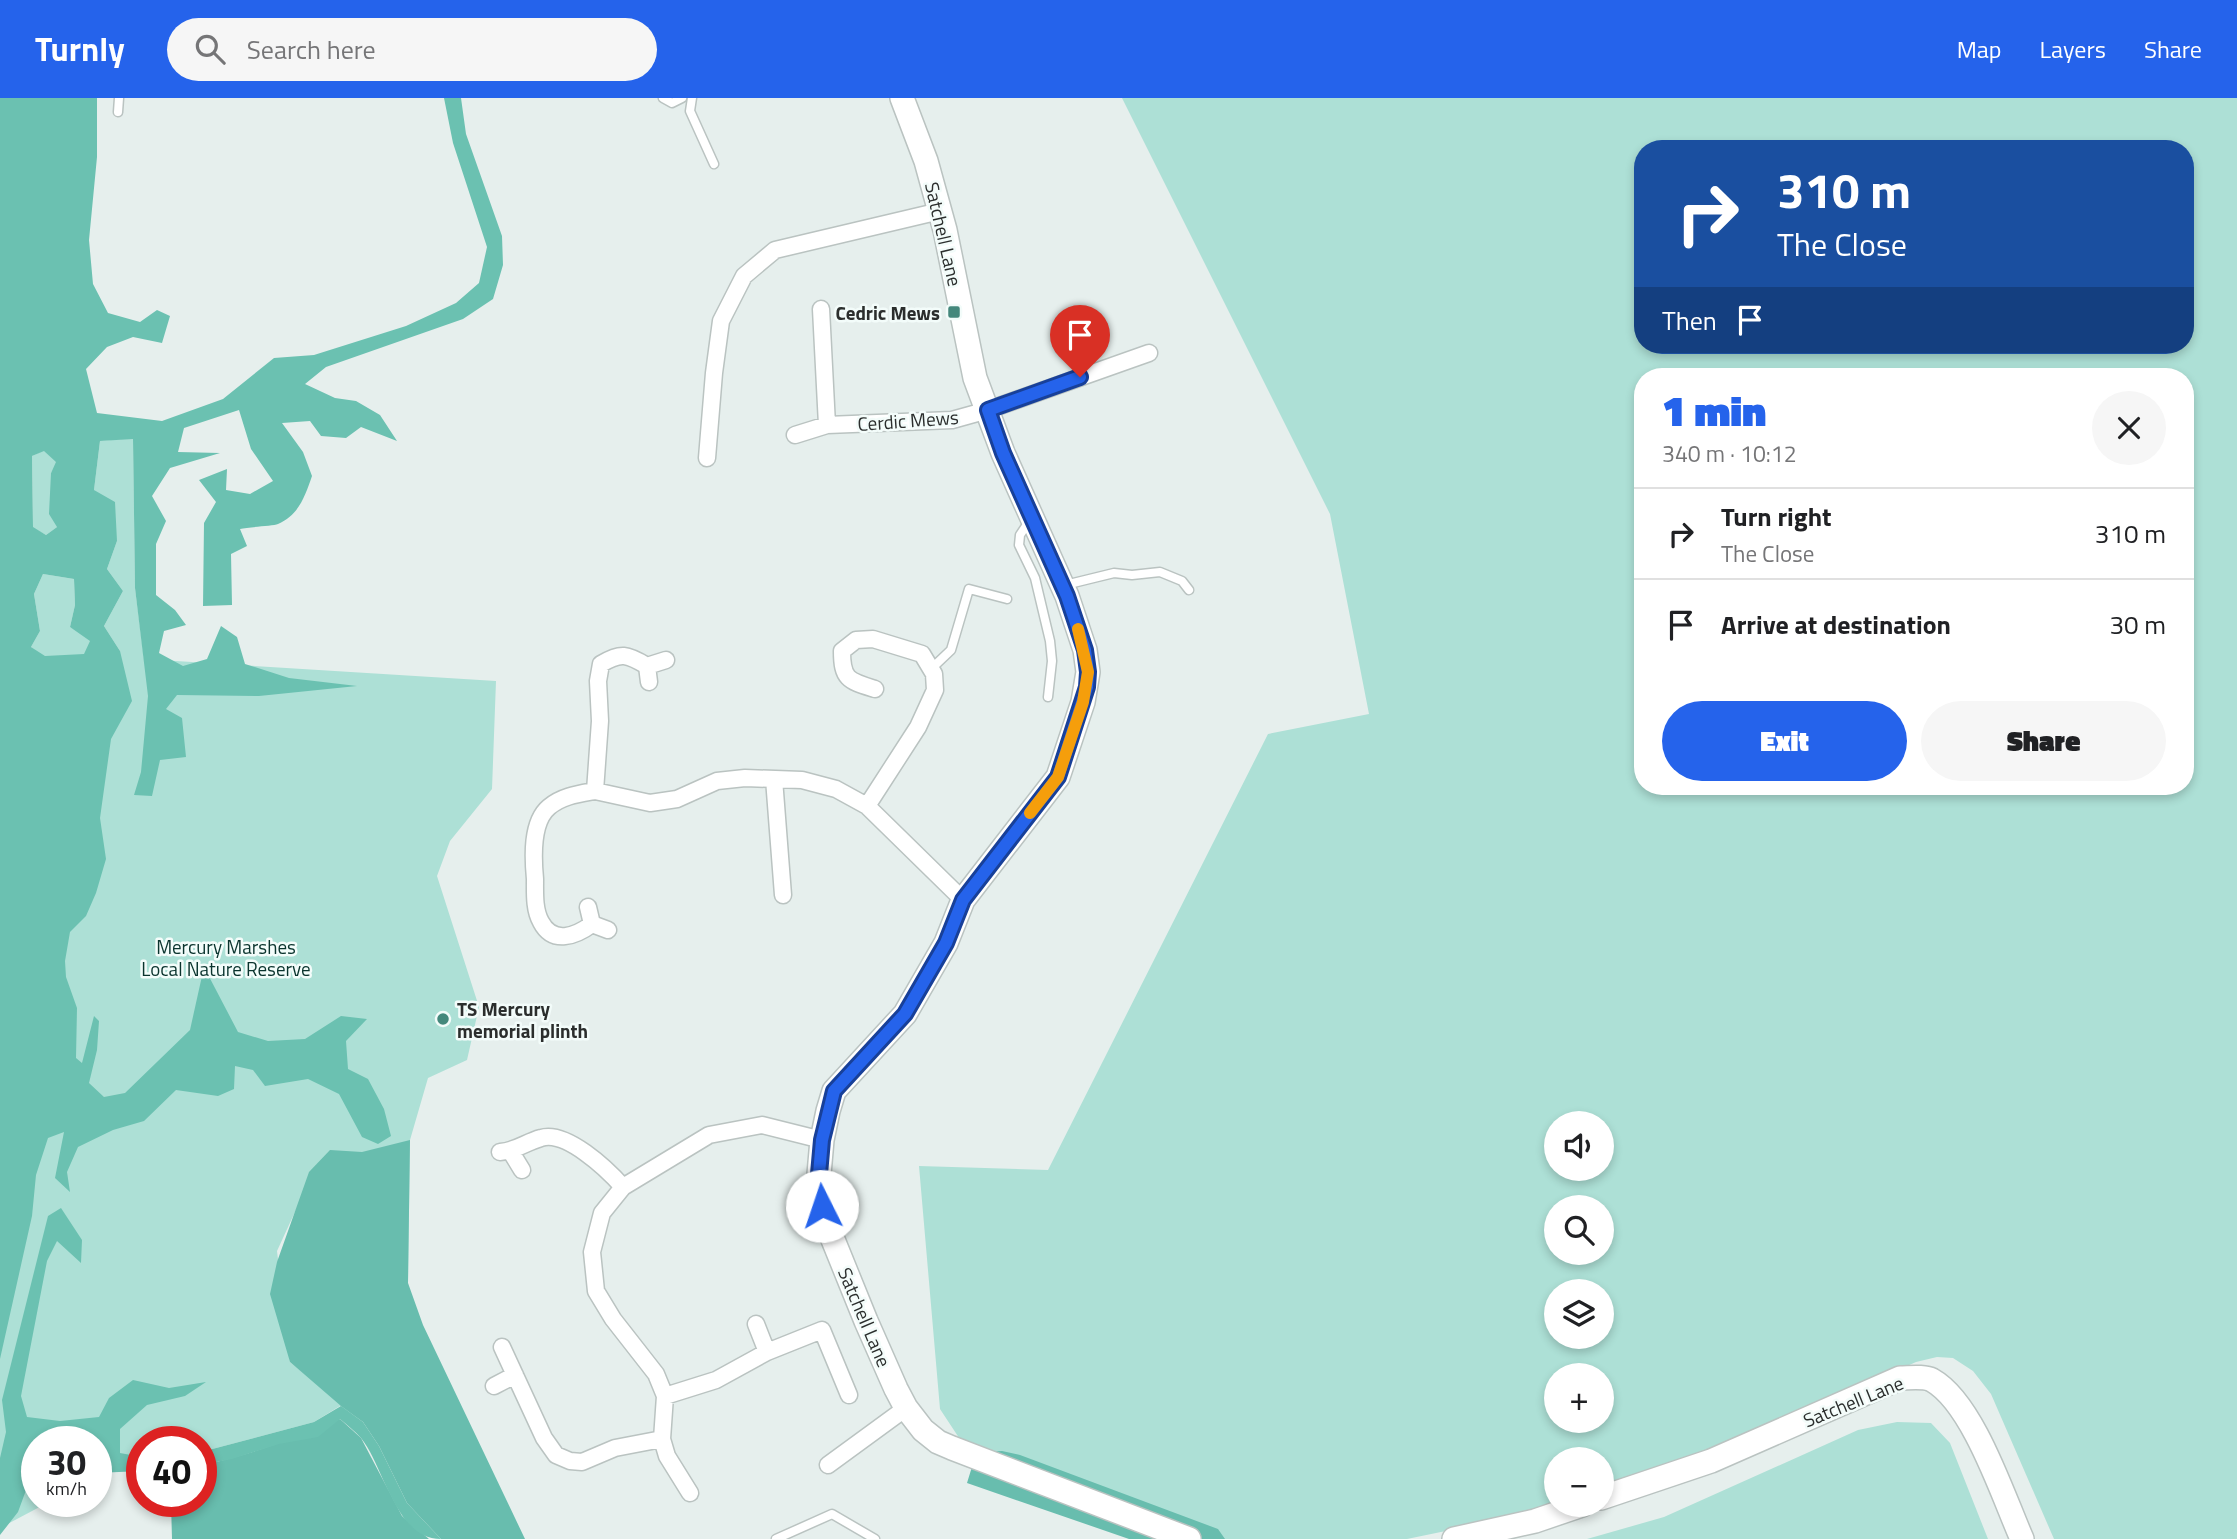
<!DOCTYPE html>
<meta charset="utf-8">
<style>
body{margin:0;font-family:"Titillium Web",sans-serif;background:#f6f6f6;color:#202124;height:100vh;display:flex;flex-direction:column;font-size:26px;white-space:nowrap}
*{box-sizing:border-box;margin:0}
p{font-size:23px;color:#757577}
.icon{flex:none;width:38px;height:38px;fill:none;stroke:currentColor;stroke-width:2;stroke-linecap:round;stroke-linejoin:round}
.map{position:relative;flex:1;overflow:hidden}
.drawer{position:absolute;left:1634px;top:270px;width:560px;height:427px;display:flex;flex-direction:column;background:#fff;border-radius:28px;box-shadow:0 4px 10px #0003}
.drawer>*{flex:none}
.guide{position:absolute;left:1634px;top:42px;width:560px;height:214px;border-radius:28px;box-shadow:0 4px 10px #0003;background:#1a4fa0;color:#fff;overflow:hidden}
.controls{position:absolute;left:1544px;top:1013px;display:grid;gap:14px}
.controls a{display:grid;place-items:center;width:70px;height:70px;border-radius:50%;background:#fff;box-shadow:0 4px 10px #0003;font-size:35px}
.speed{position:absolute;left:21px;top:1328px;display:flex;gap:14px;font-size:35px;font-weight:700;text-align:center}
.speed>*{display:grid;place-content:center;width:91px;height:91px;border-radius:50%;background:#fff;box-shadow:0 4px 10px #0003;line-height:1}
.speed small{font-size:18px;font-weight:400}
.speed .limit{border:10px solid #d22;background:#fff;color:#111}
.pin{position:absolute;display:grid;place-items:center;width:60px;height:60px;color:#fff;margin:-72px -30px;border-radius:50% 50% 50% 0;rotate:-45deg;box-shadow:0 0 7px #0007}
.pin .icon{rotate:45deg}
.me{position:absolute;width:77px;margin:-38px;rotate:356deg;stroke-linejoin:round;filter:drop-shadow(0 0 5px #0008)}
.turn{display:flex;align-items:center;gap:24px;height:147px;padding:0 28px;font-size:32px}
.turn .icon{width:91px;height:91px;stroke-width:2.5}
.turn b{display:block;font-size:49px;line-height:60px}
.then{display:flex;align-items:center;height:66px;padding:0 28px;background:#0003;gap:14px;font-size:26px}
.round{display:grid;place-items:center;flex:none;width:74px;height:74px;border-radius:37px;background:#f6f6f6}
.headline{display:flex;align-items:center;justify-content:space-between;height:119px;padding:0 28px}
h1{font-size:42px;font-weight:800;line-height:52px;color:#2563eb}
.action{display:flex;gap:14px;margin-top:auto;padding:14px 28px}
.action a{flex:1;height:80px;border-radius:42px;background:#2563eb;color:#fff;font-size:28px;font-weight:800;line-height:80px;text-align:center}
.action a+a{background:#f6f6f6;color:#202124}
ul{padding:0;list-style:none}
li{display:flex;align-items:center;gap:21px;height:91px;padding:0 28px;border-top:2px solid #e0e0e0}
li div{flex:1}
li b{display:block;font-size:26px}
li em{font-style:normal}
header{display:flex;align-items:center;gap:42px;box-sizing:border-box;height:98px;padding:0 35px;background:#2563eb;color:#fff}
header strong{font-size:33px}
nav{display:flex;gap:38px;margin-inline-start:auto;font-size:24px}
.search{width:490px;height:63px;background:#f6f6f6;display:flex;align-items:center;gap:18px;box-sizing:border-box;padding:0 24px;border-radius:38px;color:#757577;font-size:26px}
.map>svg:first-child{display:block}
</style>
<header>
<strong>Turnly</strong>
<div class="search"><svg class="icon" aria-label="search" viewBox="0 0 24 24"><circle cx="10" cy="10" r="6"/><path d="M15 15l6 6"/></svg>Search here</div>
<nav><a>Map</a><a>Layers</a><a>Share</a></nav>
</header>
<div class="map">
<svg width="2237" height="1441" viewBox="0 0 2237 1441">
<rect width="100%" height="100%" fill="#e6efed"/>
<path fill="#ade0d6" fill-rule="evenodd" d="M1122,0H2237V1441H2054L1991,1296L1973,1273L1953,1260L1937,1259L1916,1264L1713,1355L1601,1392V1362H1556V1407L1528,1416L1407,1441H1220L969,1355L940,1311L919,1068L1048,1072L1268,636L1369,616L1330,416ZM1643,51H2186V247H1643ZM1643,278H2186V688H1643ZM1556,1026H1601V1071H1556ZM1556,1110H1601V1155H1556ZM1556,1194H1601V1239H1556ZM1556,1278H1601V1323H1556Z
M133,340L135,490L144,561L496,583L492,691L450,743L437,778L479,909L467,962L428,980L410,1042L408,1185L317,1066L277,1153L290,1264L363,1324L340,1308L314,1324L201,1354V1344H142V1354L96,1378V1344H37V1404H49L0,1430V551L36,553L31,549L40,533L34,496L43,476L74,481L75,507L70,529L120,553L104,528L123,493L107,471L117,443L94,392L100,343Z
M44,352L57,364L51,375L57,429L46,437L33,430L32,358Z
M1897,1324L1931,1325L1950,1345L1988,1441H1587L1664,1419L1858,1332Z"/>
<path fill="#68bdae" d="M410,1042L408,1185L423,1227L525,1441H441L407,1405L379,1348L363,1324L341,1308L290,1264L270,1196L277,1164L309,1074L330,1052L362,1054Z
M340,1321L361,1340L402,1418L429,1441H172L171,1404H201V1367C250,1358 294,1340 340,1321Z
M1002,1353L1020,1357L1218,1431L1225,1441H1129L967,1385L975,1359L985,1354Z"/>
<path fill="#6bc1b1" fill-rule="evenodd" d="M0,0H97V59L89,142L93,186L108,215L140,224L157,212L170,218L162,245L133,239L107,249L86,271L97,315L162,323L223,301L274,260L314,257L406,228L456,205L479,185L487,149L453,45L444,0H461L466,36L502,138L503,167L493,201L463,221L326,269L305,286L335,300L356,303L380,317L397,343L361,329L346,340L321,338L310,323L282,325L303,354L312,378C305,398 299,417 278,426C273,428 248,429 240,431L247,448L231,456L232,507L203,508L204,425L216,404L199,382L227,371L226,392L250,396L273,383L251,351L239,312L184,330L178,354L220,355L170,370L152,398L166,423L156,446V497L175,512L186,527L164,533L159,555L183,568L207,561L221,528L237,539L245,566L289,580L357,588L259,598L177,597L166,611L182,620L186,659L160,662L152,698L134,697L141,674L148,598L135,490L133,341L100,343L94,392L115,404L117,443L107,471L123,493L104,528L120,553L132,603L111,641L100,720L106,761L96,795L86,818L70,834L65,863L66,879L77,910L76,960L82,965L94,918L99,923L97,952L89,985L104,999L125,995L190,932L204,869L238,934L268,943L305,941L341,918L367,921L346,943L348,971L368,981L384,1011L391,1038L378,1046L362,1039L339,996L308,981L265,988L253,972L235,968L234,991L218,998L176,992L144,1023L113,1032L78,1049L67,1074L70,1094L55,1080L64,1034L48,1040L36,1077L32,1118L0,1261ZM44,353L56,364L51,375L49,416L57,429L46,437L33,429L32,358ZM43,476L74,481L75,507L70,529L90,543L84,556L45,558L31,549L40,533L34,496Z
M61,1110L82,1142L81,1165L57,1143L47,1163L21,1298L27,1319L60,1323L99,1319L109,1300L133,1282L169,1290L206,1284L185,1298L147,1307L120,1331V1355L142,1359V1373L96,1375V1344H37V1382L29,1384L18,1414L0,1437V1360L6,1334L2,1302L48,1118Z
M341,1308L363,1324L379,1348L407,1405L441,1441C395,1441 384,1368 361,1340C355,1333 347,1327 340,1321L318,1339L279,1346L232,1361L201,1367V1354L314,1324Z"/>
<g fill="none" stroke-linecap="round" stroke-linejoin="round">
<g stroke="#bac3c1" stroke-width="11">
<path id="lane" d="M663,0L672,5L682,0
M692,0L690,13L714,66
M118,14L119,0
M1030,422L1020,437L1019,447L1035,480L1050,543L1052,563L1048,599
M1065,487L1114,475L1132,477L1160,474L1182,483L1189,492
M931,571L951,552L969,491L1007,501
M776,1441L832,1416L875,1441"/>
</g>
<g stroke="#bac3c1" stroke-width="19">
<path id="street" d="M821,211L827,327
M795,337L827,327L952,322L988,312L1149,255
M707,360L714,275L721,223L744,178L775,152L940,113
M647,568L666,562
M649,584L647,568C627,556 621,554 601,566L598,583L600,623L595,693L650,705L677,701L717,683L745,680L802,682L836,691L867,708L963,802
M774,681L783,797
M595,693C578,696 562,698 549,709C531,724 533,760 535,781C535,795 534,812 541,824C553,847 576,838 592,826L608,832
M867,708L918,629L935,592L934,576L922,556L873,541L856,542L842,553C842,582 849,583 875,591
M588,809L592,826
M500,1054C516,1053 526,1044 541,1040C566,1032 607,1071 623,1089
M511,1054L522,1072
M756,1226L767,1254
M502,1249L544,1340L556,1357L570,1363L582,1364L615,1350L662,1341
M494,1288L515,1277
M665,1298L716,1282L767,1254L822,1232L849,1297
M828,1367L906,1310
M690,1395L667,1358L662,1341L665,1298L656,1276L613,1221L596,1193L592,1154L602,1115L623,1089L709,1037L762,1027L822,1042"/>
</g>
<g stroke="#bac3c1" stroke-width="26">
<path id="secondary" d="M902,0L926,63L945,132L975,280L1003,355L1067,498L1085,552L1088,574L1083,604L1058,679L963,802L946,845L905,916L834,993L828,1013L822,1042L819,1076L823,1117L866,1223L896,1291L906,1310L923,1332L938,1344L952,1350L1189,1441
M1601,1400L1711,1363L1900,1280C1909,1280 1924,1278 1932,1282C1973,1305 2003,1398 2022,1441
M1454,1441L1535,1423L1582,1407"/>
</g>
<use href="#lane" stroke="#fff" stroke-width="8"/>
<use href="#street" stroke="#fff" stroke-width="16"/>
<use href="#secondary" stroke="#fff" stroke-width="23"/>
</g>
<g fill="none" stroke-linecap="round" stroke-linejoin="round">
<g stroke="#184099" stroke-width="18">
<path id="route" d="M822,1108L819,1076L822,1042L834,993L905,916L946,845L963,802L1058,679L1087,589L1088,574L1085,552L1067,498L1003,355L988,312L1080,279"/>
</g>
<use href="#route" stroke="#2563eb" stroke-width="12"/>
<path stroke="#f59e0b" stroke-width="12" d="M1030,715L1058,679L1083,604L1088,574L1078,531"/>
</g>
<g fill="#44887c" stroke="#f3fcfa" stroke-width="2.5">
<rect x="947" y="207" width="14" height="14" rx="3.5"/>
<circle cx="443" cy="921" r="7"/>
</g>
<g text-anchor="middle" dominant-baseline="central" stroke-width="5" stroke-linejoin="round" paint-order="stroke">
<g font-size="19" fill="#2b2e2d" stroke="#f3fcfa">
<text transform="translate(944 136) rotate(77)">Satchell Lane</text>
<text transform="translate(908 322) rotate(-4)">Cerdic Mews</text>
<text transform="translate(865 1219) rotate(67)">Satchell Lane</text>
<text transform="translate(1853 1303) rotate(-22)">Satchell Lane</text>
</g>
<g font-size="19" font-weight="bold" fill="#2b2e2d" stroke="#f3fcfa" text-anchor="end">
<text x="940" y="214">Cedric Mews</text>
<text x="457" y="910" text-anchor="start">TS Mercury<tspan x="457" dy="22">memorial plinth</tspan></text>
</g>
<g font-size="19" fill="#0a342e" stroke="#f3fcfa">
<text x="226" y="848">Mercury Marshes<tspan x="226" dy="22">Local Nature Reserve</tspan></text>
</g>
</g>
</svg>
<div class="controls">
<a><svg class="icon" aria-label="sound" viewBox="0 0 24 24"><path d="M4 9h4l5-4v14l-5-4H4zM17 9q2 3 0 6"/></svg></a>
<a><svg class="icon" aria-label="search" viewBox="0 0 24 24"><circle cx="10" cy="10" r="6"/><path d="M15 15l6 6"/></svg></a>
<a><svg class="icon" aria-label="layers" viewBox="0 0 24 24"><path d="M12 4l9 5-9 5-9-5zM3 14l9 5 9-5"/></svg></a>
<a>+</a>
<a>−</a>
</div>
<div class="speed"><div>30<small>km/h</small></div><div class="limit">40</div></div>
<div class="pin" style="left:1080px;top:279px;background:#d93025"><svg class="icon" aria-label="arrive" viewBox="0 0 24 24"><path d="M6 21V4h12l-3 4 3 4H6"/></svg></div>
<svg class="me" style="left:822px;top:1108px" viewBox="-20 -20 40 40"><circle r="19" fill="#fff"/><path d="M0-13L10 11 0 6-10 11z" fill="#2563eb"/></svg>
<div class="guide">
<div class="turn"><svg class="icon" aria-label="right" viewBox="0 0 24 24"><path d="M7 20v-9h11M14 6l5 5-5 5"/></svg><div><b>310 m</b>The Close</div></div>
<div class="then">Then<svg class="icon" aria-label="arrive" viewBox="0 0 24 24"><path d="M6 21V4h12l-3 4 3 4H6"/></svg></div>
</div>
<section class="drawer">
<div class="headline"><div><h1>1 min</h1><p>340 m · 10:12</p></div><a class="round"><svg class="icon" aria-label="close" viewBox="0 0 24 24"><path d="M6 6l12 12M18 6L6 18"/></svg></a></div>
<ul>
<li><svg class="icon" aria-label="right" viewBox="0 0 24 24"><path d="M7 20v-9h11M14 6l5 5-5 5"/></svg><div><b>Turn right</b><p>The Close</p></div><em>310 m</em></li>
<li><svg class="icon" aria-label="arrive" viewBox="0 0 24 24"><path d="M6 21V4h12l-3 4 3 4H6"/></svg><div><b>Arrive at destination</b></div><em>30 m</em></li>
</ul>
<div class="action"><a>Exit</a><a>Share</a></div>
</section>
</div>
